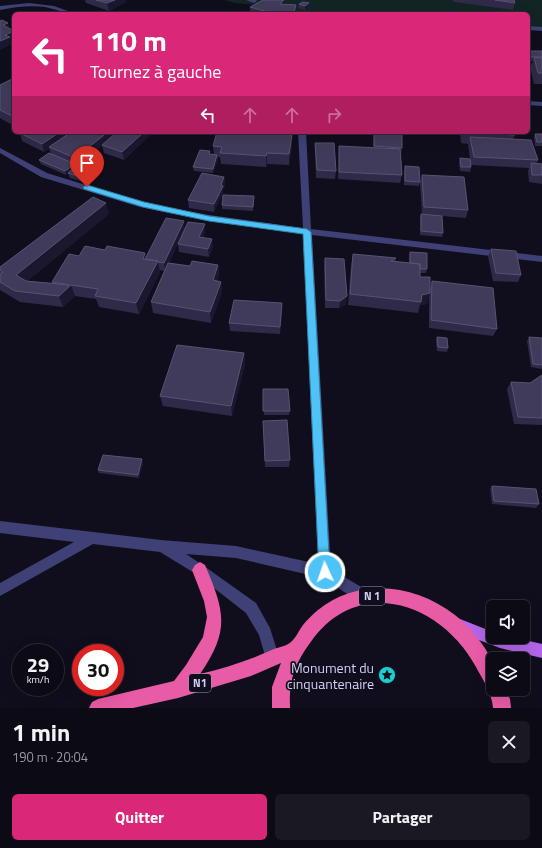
<!DOCTYPE html>
<html lang="fr">
<meta charset="utf-8">
<style>
body{margin:0;font-family:"Titillium Web",sans-serif;background:#1a1822;color:#f1f3f6;height:100vh;display:flex;flex-direction:column;font-size:15px;white-space:nowrap}
*{box-sizing:border-box;margin:0}
p{font-size:13px;color:#9a9aa0}
.icon{flex:none;width:22px;height:22px;fill:none;stroke:currentColor;stroke-width:2;stroke-linecap:round;stroke-linejoin:round}
.map{position:relative;height:708px;overflow:hidden}
.panel{display:flex;flex-direction:column;background:#0c0a15;flex:1}
.panel>*{flex:none}
.hud{position:absolute;left:12px;top:12px;width:518px;height:122px;border-radius:6px;box-shadow:0 4px 16px #0002,0 0 0 1px #2c2b34;background:#db2777;color:#fff;overflow:hidden}
.fabs{position:absolute;left:486px;top:600px;display:grid;gap:8px}
.fabs a{display:grid;place-items:center;width:44px;height:44px;border-radius:6px;background:#0c0a15;box-shadow:0 4px 16px #0002,0 0 0 1px #2c2b34;font-size:20px}
.speed{position:absolute;left:12px;top:644px;display:flex;gap:8px;font-size:20px;font-weight:700;text-align:center}
.speed>*{display:grid;place-content:center;width:52px;height:52px;border-radius:50%;background:#0c0a15;box-shadow:0 4px 16px #0002,0 0 0 1px #2c2b34;line-height:1}
.speed small{font-size:10px;font-weight:400}
.speed .limit{border:6px solid #d22;background:#fff;color:#111}
.pin{position:absolute;display:grid;place-items:center;width:34px;height:34px;color:#fff;margin:-41px -17px;border-radius:50% 50% 50% 0;rotate:-45deg;box-shadow:0 0 4px #0007}
.pin .icon{rotate:45deg}
.me{position:absolute;width:44px;margin:-22px;rotate:357deg;stroke-linejoin:round;filter:drop-shadow(0 0 3px #0008)}
.turn{display:flex;align-items:center;gap:14px;height:84px;padding:0 12px;font-size:18px}
.turn .icon{width:52px;height:52px;stroke-width:2.5}
.turn b{display:block;font-size:28px;line-height:34px}
.lanes{display:flex;align-items:center;height:38px;padding:0 12px;background:#0003;justify-content:center;gap:20px;direction:ltr}
.lanes .off{opacity:.35}
.round{display:grid;place-items:center;flex:none;width:42px;height:42px;border-radius:6px;background:#1a1822}
.summary{display:flex;align-items:center;justify-content:space-between;height:68px;padding:0 12px}
h1{font-size:24px;font-weight:700;line-height:30px}
.action{display:flex;gap:8px;margin-top:auto;padding:8px 12px}
.action a{flex:1;height:46px;border-radius:6px;background:#db2777;color:#fff;font-size:16px;font-weight:700;line-height:46px;text-align:center}
.action a+a{background:#1a1822;color:#f1f3f6}
.map>svg:first-child{display:block}
</style>
<div class="map">
<svg width="542" height="708" viewBox="0 0 542 708">
<rect width="100%" height="100%" fill="#100e1c"/>
<path fill="#122524" d="M225,0H542V30L528,29V14H292L256,5L234,3Z"/>
<g fill="none" stroke-linecap="round" stroke-linejoin="round">
<path fill="#3f4075" fill-rule="evenodd" d="M246,0H256L257,1L254,3Z
M29,3L54,6L76,14C65,14 56,9 45,7C30,5 15,7 0,10V6Z
M528,26L542,27V31L528,30Z
M528,101L542,102V106L528,105Z
M298,132H306L311,229L542,256V262L312,235L331,569L368,591L370,596L368,601L363,603L358,601L323,578L236,558L186,554L204,566L256,603L270,628L279,657L277,662L272,664L267,662L259,635L246,613L196,574L160,552L93,544L0,596V583L74,542L0,533V521L161,540L236,546L318,564L303,234L209,221L140,207L41,177L0,153V148L47,173L144,203L209,215L303,228Z"/>
<path fill="#b266e9" fill-rule="evenodd" d="M460,619L493,632V637H512L542,644V658L500,648L455,631L453,626L455,621Z"/>
<path fill="#e85ba5" fill-rule="evenodd" d="M200,562L205,565C225,612 230,630 200,674C225,668 250,660 274,649C279,647 287,646 291,642C296,638 299,630 303,625C307,620 313,614 318,610C359,577 415,584 455,615C467,624 490,650 493,665C494,672 493,681 493,689H505L510,699L511,708H493C492,693 483,680 476,667C441,602 357,574 310,643C294,665 289,681 290,708H272V687L281,663L251,676L178,698L133,708H89L92,702L98,699L174,681L186,665L203,637L207,617L204,601L192,570L195,565Z"/>
</g>
<path fill="#2e2a47" d="M85,0H125L126,2L109,11L86,3Z
M453,0H514L515,3L513,10L454,2Z
M285,4L296,5V14H250V7Z
M299,4L309,7L305,10L298,8Z
M528,51H542V84H534L530,67L533,61H528Z
M14,78V126L0,118V85Z
M21,132H153L124,160L104,153L102,146L86,159L100,167L84,182L70,178L68,173H69L66,175L41,164L39,160L51,154L49,148L44,152L22,141L20,133Z
M203,132H212L210,134Z
M374,132L402,148L401,155L402,175L400,183L338,179L339,146L373,148Z
M460,132H514L515,135L513,139L538,160L536,164H542V184L529,182L528,171L529,168L471,165L470,160L471,167L470,172L460,171L459,162L460,158L470,159L468,144L461,143Z
M535,134H542V146H535L534,138Z
M292,135V146L289,165L267,164L266,167L221,164L220,157H218V159L213,173L194,171L193,167L211,154L214,155L213,146Z
M315,143L336,171L335,179L316,178L315,151Z
M405,166L420,182L419,186L404,185V170Z
M422,175L468,210L466,218L442,216L443,233L442,237L420,235V218L421,214H422L420,183Z
M224,177L225,185L223,189V193L214,212L189,208L188,200Z
M254,200L253,211L222,209V205Z
M109,214L27,281L52,283V282L79,256L146,257L185,229L205,224V232L203,237L213,246L209,257L179,252L178,244L183,232L169,263L190,266L218,265L219,276L217,281L221,282L222,292L211,323L153,313L151,302L165,271L160,270V272L139,314L99,307L96,299L75,296L63,307L20,302L0,290V267Z
M491,249L521,275L518,282L493,281L488,257Z
M410,252L427,269L426,273H420V277L430,288L432,281L497,329L493,336L429,328V294L427,304L420,305L418,313L348,305L351,265L353,254L396,258L395,262L409,263V256Z
M325,258L346,304L339,308H325L324,266Z
M282,311L280,334L230,331L229,323Z
M437,337L448,348L447,352L437,351L436,341Z
M529,337L542,338V369L531,367L527,341Z
M244,353L245,364L232,416L163,406L160,396Z
M542,375V425L514,424L507,389L511,382L530,383Z
M263,389L290,411L289,415H264Z
M263,421L290,460L289,467H265Z
M143,463L139,478L99,473L98,470Z
M492,486L539,504L536,508L492,504L490,489Z"/>
<path fill="#1b172e" d="M115,0H125L126,2L109,11L107,3Z
M284,0H285V6L280,4Z
M309,3V7L305,10V6Z
M296,5V14H294Z
M8,23L11,30L3,25Z
M14,31V39L11,40L12,44L0,50V41L5,35Z
M60,132H75L49,147V148L44,152L42,144Z
M108,132H117V134L77,166L75,158Z
M144,132H153L124,160L122,152Z
M292,135V146L289,165V154Z
M267,153V164L266,167V156Z
M217,155L218,159L213,173V169Z
M99,163L100,167L84,182L83,178Z
M75,164L76,168L66,175L65,171Z
M224,177L225,185L223,189V193L214,212V204Z
M106,203L109,214L21,286L16,275Z
M184,221L185,229L165,271L164,263Z
M205,224V232L200,245L199,237Z
M212,239L213,246L209,257L208,249Z
M145,253L147,260L143,259Z
M158,261L160,272L139,314L136,303Z
M218,265L219,276L214,291L213,280Z
M221,282L222,292L211,323L210,312Z
M71,285L75,296L63,307L59,296Z
M430,293L427,304L420,305L421,302L422,295Z
M347,296L346,304L339,308L340,301Z
M282,303V311L280,334V327Z
M244,353L245,364L232,416L231,406Z
M142,459L143,463L139,478L138,475Z"/>
<path fill="#403b5a" stroke="#575373" d="M96,0H115L107,3Z
M263,0H284L280,4L296,5L294,13H278V14H275L250,7Z
M495,0H514L515,3Z
M303,2L309,3L305,6L299,4Z
M471,13L484,14H471Z
M2,20L8,23L3,25L14,31L5,35L10,37L0,41V21Z
M528,51H542V57H528Z
M534,57L542,58V73H538Z
M14,78V117L0,110V85Z
M21,132H60L42,144L20,133Z
M71,132H108L75,158L49,147Z
M117,132H144L122,152L102,145Z
M217,132H251L292,135L289,154L267,153L266,156L220,153L222,147L213,146Z
M374,132H402V148L374,146Z
M464,132H514L515,135Z
M535,134H542V142H537Z
M470,137L531,140L538,160L474,157Z
M315,143H334L336,171L317,170Z
M339,146L400,149L402,175L339,172Z
M200,150L210,151L209,154L217,155L213,169L193,167Z
M49,153L75,164L65,171L39,160Z
M85,158L99,163L83,178L68,173Z
M460,158L470,159L471,167H461Z
M531,163L542,164V175H532Z
M405,166L419,167L420,182L405,181Z
M202,173L224,177L221,185L223,186L214,204L188,200Z
M422,175L464,177L468,210L424,207Z
M223,195L254,196L253,207L222,205Z
M93,197L106,203L16,275L26,281L69,285L52,282L69,254L79,256L85,246L105,250L107,246L145,253L143,259L158,261L136,303L95,296L98,289L71,285L59,296L15,291L0,282V274L3,272L0,270V267Z
M421,214L442,216L443,233L421,231Z
M166,218L184,221L164,263L158,262V261L145,259Z
M188,222L205,224L199,237L212,239L208,249L178,244Z
M491,249L516,251L521,275L496,273Z
M410,252L427,253V269H420V264L410,263Z
M353,254L396,258L391,261L420,264V277H430V293L422,295L421,302L350,294Z
M325,258L344,259L347,296L340,301L326,300Z
M192,261L218,265L213,280L221,282L210,312L151,302L168,263L190,266Z
M432,281L493,288L497,329L431,320Z
M234,300L282,303L280,327L229,323Z
M437,337L447,338L448,348L438,347Z
M529,337L542,338V365L533,364Z
M177,345L244,353L231,406L160,396Z
M542,375V418L518,417L511,382L530,383Z
M263,389H288L290,411H263Z
M287,420L290,460L265,461L263,421Z
M103,455L142,459L138,475L98,470Z
M492,486L536,489L539,504L494,501Z"/>
<path fill="#4fc3f7" stroke="#337fa1" d="M87,185L144,202L209,216L307,229L311,232L330,572L329,576L325,578L321,576L319,572L303,234L209,221L143,207L84,189L83,187Z"/>
<defs>
<g id="sight-disc" transform="scale(0.9)"><circle r="9.5" fill="#1eccd6" stroke="#100e1c"/><path d="M0-6L1.8-2.2L6-1.7L2.9 1.2L3.7 5.4L0 3.3L-3.7 5.4L-2.9 1.2L-6-1.7L-1.8-2.2Z" fill="#111"/></g>
</defs>
<g fill-rule="evenodd">
<use href="#sight-disc" x="387" y="675"/>
</g>
<g text-anchor="middle" dominant-baseline="central" stroke-width="3.5" stroke-linejoin="round" paint-order="stroke">
<g fill="#100e1c" stroke="#9896b6" stroke-width="1">
<rect x="359" y="587" width="26" height="18" rx="3"/>
<rect x="189" y="674" width="22" height="18" rx="3"/>
</g>
<g font-size="11" font-weight="bold" fill="#d3d0f8">
<text x="372" y="596">N 1</text>
<text x="200" y="683">N1</text>
</g>
<g font-size="14" fill="#d3d0f8" stroke="#100e1c" text-anchor="end">
<text x="374" y="667">Monument du<tspan x="374" dy="16">cinquantenaire</tspan></text>
</g>
</g>
</svg>
<div class="fabs">
<a><svg class="icon" aria-label="sound" viewBox="0 0 24 24"><path d="M4 9h4l5-4v14l-5-4H4zM17 9q2 3 0 6"/></svg></a>
<a><svg class="icon" aria-label="layers" viewBox="0 0 24 24"><path d="M12 4l9 5-9 5-9-5zM3 14l9 5 9-5"/></svg></a>
</div>
<div class="speed"><div>29<small>km/h</small></div><div class="limit">30</div></div>
<div class="pin" style="left:87px;top:187px;background:#d93025"><svg class="icon" aria-label="arrive" viewBox="0 0 24 24"><path d="M6 21V4h12l-3 4 3 4H6"/></svg></div>
<svg class="me" style="left:325px;top:572px" viewBox="-20 -20 40 40"><circle r="17" fill="#4fc3f7" stroke="#fff" stroke-width="3"/><path d="M0-11L8 9 0 5-8 9z" fill="#fff"/></svg>
<div class="hud">
<div class="turn"><svg class="icon" aria-label="left" viewBox="0 0 24 24"><path d="M17 20v-9H6M10 6l-5 5 5 5"/></svg><div><b>110 m</b>Tournez à gauche</div></div>
<div class="lanes"><svg class="icon" aria-label="left" viewBox="0 0 24 24"><path d="M17 20v-9H6M10 6l-5 5 5 5"/></svg><svg class="icon off" aria-label="ahead" viewBox="0 0 24 24"><path d="M12 20V5M6 11l6-6 6 6"/></svg><svg class="icon off" aria-label="ahead" viewBox="0 0 24 24"><path d="M12 20V5M6 11l6-6 6 6"/></svg><svg class="icon off" aria-label="right" viewBox="0 0 24 24"><path d="M7 20v-9h11M14 6l5 5-5 5"/></svg></div>
</div>
</div>
<section class="panel">
<div class="summary"><div><h1>1 min</h1><p>190 m · 20:04</p></div><a class="round"><svg class="icon" aria-label="close" viewBox="0 0 24 24"><path d="M6 6l12 12M18 6L6 18"/></svg></a></div>
<div class="action"><a>Quitter</a><a>Partager</a></div>
</section>
